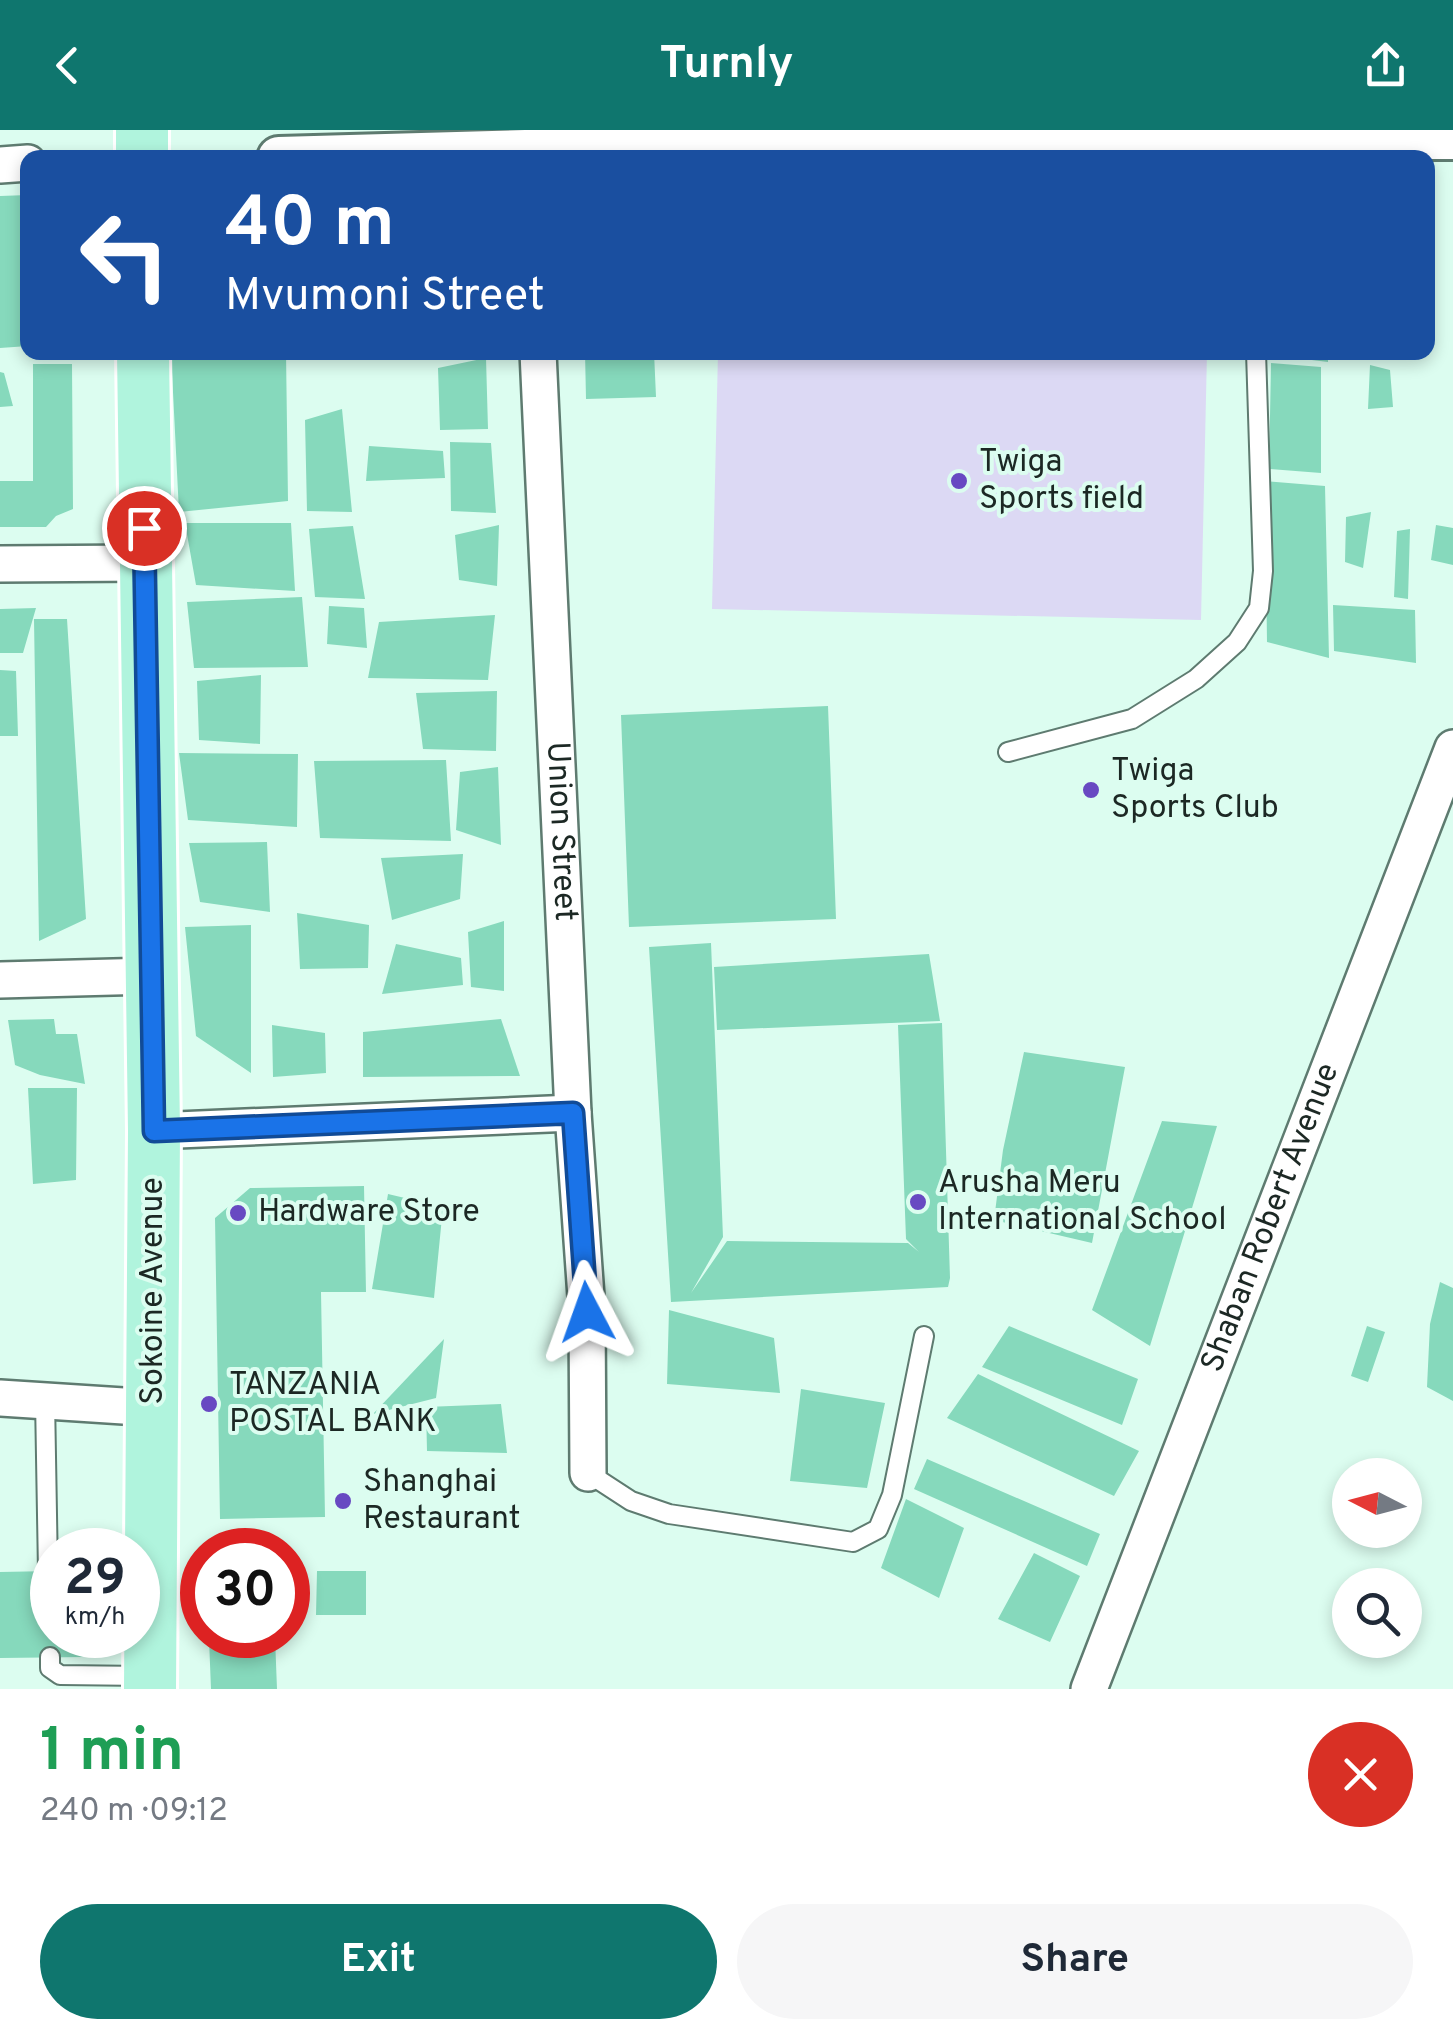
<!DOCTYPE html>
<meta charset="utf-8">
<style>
body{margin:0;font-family:Overpass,sans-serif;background:#f6f6f7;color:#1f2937;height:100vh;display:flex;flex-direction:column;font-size:38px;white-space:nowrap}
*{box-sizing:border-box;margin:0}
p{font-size:32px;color:#747a83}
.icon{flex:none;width:55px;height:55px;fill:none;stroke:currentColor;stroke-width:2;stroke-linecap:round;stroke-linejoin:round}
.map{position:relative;height:1559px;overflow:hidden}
.panel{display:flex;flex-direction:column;background:#fff;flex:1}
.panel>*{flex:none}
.banner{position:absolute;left:20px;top:20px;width:1415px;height:210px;border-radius:20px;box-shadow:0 5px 15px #0003;background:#1a4fa0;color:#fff;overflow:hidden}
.needle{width:65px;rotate:276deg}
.buttons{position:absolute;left:1332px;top:1328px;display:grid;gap:20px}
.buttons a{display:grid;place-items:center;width:90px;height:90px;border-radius:50%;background:#fff;box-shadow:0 5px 15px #0003;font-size:50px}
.speed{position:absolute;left:30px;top:1398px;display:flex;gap:20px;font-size:50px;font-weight:700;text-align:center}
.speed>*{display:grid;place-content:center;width:130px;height:130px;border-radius:50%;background:#fff;box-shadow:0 5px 15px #0003;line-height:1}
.speed small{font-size:25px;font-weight:400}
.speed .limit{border:15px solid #d22;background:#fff;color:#111}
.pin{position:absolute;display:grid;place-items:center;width:85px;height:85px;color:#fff;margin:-42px;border:5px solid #fff;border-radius:50%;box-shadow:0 2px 10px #0007}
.me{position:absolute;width:110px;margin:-55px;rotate:356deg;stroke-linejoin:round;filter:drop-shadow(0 0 8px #0008)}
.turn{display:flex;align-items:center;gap:35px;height:210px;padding:0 40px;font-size:45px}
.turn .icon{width:130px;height:130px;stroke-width:2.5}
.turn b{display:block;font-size:70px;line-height:85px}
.round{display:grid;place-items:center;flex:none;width:105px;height:105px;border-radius:52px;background:#f6f6f7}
.head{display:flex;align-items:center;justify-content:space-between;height:170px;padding:0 40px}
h1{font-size:60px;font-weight:700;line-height:75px;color:#1e9e55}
.action{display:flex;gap:20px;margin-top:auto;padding:20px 40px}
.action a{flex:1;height:115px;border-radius:60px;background:#0f766e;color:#fff;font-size:40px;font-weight:700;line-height:115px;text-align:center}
.action a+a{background:#f6f6f7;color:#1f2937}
header{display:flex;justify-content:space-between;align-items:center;height:130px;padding:0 40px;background:#0f766e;color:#fff;font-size:45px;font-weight:700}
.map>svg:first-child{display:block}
</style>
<header><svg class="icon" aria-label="back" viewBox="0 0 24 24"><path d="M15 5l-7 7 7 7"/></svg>Turnly<svg class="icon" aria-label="share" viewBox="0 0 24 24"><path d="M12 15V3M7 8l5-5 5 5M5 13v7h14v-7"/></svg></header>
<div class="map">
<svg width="1453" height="1559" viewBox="0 0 1453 1559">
<rect width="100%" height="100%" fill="#dcfdf0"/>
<path fill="#dcd9f4" d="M718,223H1207L1201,490L712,479Z"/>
<path fill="#86d9bc" d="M28,65V216L0,218V66Z
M171,222H286L288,371L179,382Z
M585,222H654L656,267L586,269Z
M1271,222H1328V232L1271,225Z
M1359,222H1387V228L1359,225Z
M486,228L488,299L440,300L438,238Z
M1271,233L1321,237V343L1269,339Z
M33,234H72L73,379L56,386L46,397H0V351H33Z
M1370,235L1390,240L1393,277L1368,279Z
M0,242L4,243L13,276L0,277Z
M342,279L352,382L307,381L305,290Z
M450,312L491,313L496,383L451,381Z
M369,316L443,321L445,348L366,351Z
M1265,351L1325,356L1329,528L1267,512Z
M1371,382L1363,438L1345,432L1346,387Z
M185,393H291L295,461L196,455Z
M499,395L497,456L459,450L455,405Z
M1436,395L1453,398V435L1431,430Z
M353,396L365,469L315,467L309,399Z
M1410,399L1408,469L1394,467L1397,401Z
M302,467L308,537L194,538L187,472Z
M1333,475L1415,480L1416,533L1334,521Z
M329,476L364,478L367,518L327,514Z
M36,478L23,523H0V479Z
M495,485L488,550L368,548L379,492Z
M34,489H67L86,789L39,811Z
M0,540L16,541L18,606H0Z
M261,545L260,614L199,610L197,551Z
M497,561L496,621L423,619L416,563Z
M828,576L836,789L629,797L621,585Z
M179,623L298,624L297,697L188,690Z
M446,630L451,711L320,708L314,631Z
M498,637L501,715L456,700L460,642Z
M267,712L270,782L200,772L189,713Z
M463,724L460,769L392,790L381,728Z
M297,783L369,795L368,838L300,839Z
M504,791V861L471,857L468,802Z
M251,795V943L196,906L185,797Z
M711,813L723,1107L691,1163L727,1111L908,1113L919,1122L906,1109L898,895L942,893L950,1148L948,1157L671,1172L649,817Z
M396,814L461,828L463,855L382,864Z
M929,824L940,891L717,900L714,837Z
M54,889L56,904H77L85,954L40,945L15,935L8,890Z
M501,889L520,946L363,947V902Z
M272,895L325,903L326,943L273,947Z
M1024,922L1125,937L1092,1113L994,1090L1003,1020Z
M28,958H77L76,1050L33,1054Z
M1162,991L1217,996L1150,1216L1092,1180Z
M364,1056L366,1162H321L325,1387L220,1389L215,1088L250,1058Z
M388,1064L443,1077L434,1168L372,1159Z
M1440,1152L1453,1158V1271L1427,1257L1430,1194Z
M669,1180L774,1208L780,1263L667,1254Z
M1009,1196L1138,1249L1122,1295L982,1237Z
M1367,1196L1385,1202L1368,1252L1351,1246Z
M444,1209L436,1268L373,1284Z
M978,1244L1139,1321L1114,1366L947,1288Z
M801,1259L885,1273L867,1358L790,1351Z
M501,1274L507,1323L427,1321L426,1277Z
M927,1329L1100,1404L1087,1436L914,1359Z
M906,1369L964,1398L939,1468L881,1438Z
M1034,1423L1080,1446L1050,1512L998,1489Z
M52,1441V1505H85V1527L0,1528V1442Z
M317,1441H366V1485H316Z
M275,1507L277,1559H211L209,1509Z"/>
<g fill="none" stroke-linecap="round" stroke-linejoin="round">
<g stroke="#5e7b70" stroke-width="22">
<path id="service" d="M1008,622L1132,589L1196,549L1237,512L1259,478L1263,441L1256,222
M45,1269L48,1442
M588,1343L631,1371L669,1384L853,1412L878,1399L892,1365L924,1206
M50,1527V1538L60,1545L146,1546"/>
</g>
<g stroke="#5e7b70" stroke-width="40">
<g id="minor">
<path d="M0,35L28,33"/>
<path id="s1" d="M538,222L573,983L587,1181L588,1343"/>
<path d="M0,434L144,433"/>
<path d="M0,850L151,846"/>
<path d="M154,1001L573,983"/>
<path d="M0,1268L154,1278"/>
<path id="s2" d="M1089,1559L1453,618"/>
</g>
</g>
<g stroke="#5e7b70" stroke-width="48">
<path id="tertiary" d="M279,28L983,8H1453"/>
</g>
<g stroke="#fff" stroke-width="58">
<path id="primary" d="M142,0V28
M143,222L154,1001L150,1559"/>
</g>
<use href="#service" stroke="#fff" stroke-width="18"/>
<use href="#minor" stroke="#fff" stroke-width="35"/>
<use href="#tertiary" stroke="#fff" stroke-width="42"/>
<use href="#primary" stroke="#b0f4dd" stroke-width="52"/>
</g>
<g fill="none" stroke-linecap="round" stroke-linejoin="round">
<g stroke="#114b97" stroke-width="25">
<path id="route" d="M144,398L154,1001L573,983L587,1182"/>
</g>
<use href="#route" stroke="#1a73e8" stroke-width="18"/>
</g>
<g fill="#6849c2" stroke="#dcfdf0" stroke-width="4">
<circle cx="959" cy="351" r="10"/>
<circle cx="1091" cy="660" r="10"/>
<circle cx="918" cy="1072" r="10"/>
<circle cx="238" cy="1083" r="10"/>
<circle cx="209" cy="1274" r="10"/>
<circle cx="343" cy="1371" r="10"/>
</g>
<g text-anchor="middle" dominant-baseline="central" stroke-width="8" stroke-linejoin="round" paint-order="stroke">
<g font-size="32" fill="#1c2824" stroke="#dcfdf0" text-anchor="start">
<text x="979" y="333">Twiga<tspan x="979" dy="37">Sports field</tspan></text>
<text x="1111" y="642">Twiga<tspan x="1111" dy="37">Sports Club</tspan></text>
<text x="938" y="1054">Arusha Meru<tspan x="938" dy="37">International School</tspan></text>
<text x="258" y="1083">Hardware Store</text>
<text x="229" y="1256">TANZANIA<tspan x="229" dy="37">POSTAL BANK</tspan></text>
<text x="363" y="1353">Shanghai<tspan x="363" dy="37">Restaurant</tspan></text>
</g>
<g font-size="32" fill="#1c2824" stroke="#dcfdf0">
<text stroke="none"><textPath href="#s1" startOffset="480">Union Street</textPath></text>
<text stroke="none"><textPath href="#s2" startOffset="505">Shaban Robert Avenue</textPath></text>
<text transform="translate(154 1161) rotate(-90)">Sokoine Avenue</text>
</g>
</g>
</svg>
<div class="buttons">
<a><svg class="needle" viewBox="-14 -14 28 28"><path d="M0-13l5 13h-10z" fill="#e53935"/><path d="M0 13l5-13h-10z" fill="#747a83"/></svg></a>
<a><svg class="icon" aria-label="search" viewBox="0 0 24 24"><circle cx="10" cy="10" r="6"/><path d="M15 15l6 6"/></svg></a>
</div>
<div class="speed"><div>29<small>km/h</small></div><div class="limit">30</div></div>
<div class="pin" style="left:144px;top:398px;background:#d93025"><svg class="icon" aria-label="arrive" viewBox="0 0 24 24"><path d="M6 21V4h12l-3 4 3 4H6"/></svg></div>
<svg class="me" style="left:587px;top:1182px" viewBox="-20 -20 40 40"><path d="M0-17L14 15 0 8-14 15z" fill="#1a73e8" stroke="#fff" stroke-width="4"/></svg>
<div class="banner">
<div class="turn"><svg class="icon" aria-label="left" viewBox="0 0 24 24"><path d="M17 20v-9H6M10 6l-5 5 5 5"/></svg><div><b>40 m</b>Mvumoni Street</div></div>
</div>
</div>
<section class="panel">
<div class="head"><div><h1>1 min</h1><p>240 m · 09:12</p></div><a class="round" style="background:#d93025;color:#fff"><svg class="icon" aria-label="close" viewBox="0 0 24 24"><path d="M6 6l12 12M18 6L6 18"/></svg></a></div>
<div class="action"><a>Exit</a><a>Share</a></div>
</section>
